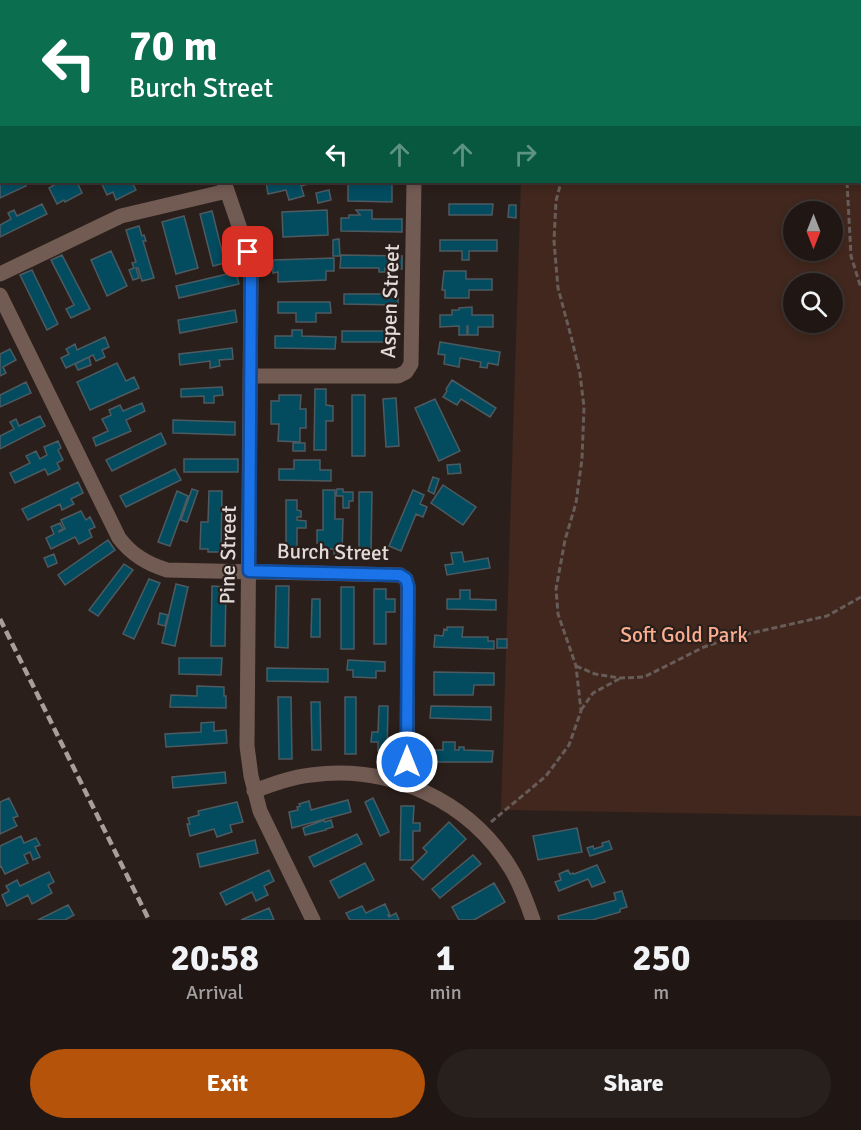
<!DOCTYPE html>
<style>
body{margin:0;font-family:Signika,sans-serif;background:#28201d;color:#f1f3f6;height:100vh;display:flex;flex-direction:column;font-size:22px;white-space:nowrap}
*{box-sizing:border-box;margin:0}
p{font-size:20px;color:#a29fa0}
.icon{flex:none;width:33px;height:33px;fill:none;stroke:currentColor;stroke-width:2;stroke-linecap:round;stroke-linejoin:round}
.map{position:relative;height:920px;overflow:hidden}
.sheet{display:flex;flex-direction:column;background:#201714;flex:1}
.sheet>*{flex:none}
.guide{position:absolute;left:0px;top:0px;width:861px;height:183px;box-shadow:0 3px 9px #0003,0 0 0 2px #3d3634;background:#0b6e4f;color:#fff;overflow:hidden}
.needle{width:39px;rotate:180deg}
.controls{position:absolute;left:783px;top:201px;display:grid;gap:12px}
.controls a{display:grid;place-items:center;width:60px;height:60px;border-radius:50%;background:#201714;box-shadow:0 3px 9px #0003,0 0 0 2px #3d3634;font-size:30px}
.pin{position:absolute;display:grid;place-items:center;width:51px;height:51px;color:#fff;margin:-26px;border-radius:12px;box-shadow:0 3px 9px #0006}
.me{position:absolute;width:66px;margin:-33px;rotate:0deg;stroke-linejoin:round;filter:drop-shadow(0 0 4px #0008)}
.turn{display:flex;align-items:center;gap:21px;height:126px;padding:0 30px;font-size:27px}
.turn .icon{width:78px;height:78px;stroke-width:2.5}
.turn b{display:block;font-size:42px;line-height:51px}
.lanes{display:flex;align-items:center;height:57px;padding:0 30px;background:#0003;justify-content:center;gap:30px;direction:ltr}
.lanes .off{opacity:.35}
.eta{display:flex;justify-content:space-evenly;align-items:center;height:102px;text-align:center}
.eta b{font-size:36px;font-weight:700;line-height:42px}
.cta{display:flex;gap:12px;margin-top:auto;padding:12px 30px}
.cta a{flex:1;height:69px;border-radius:36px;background:#b45309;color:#fff;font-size:24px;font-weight:700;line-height:69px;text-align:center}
.cta a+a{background:#28201d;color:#f1f3f6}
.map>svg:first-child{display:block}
</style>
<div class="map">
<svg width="861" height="920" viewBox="0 0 861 920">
<rect width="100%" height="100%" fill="#2b1f1b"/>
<path fill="#41271d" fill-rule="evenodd" d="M526,0H861V816L501,810L521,182H860V2H526ZM794,212H832V250H794ZM794,284H832V322H794Z"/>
<path fill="#034c60" stroke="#4d5b61" stroke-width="1.5" d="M2,177V182H24L26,186L0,198V178Z
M55,182H77L82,193L65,202L64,200L57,204L49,188L56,184Z
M101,182H132L136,190L116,200L113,192L107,195Z
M266,182H315L301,186L304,196L289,200L286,190L268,194Z
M348,182H392V202L348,201Z
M329,190L331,200L318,203L316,193Z
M42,204L47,214L0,237V225L11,219L8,213L14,210L17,216Z
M449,204H493L492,215H449Z
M509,205H516V218L508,217Z
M327,210L328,235L283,237L282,212Z
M356,210H372V219H402V232L341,231V218H349V215H360Z
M212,211L225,263L213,266L200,214Z
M184,216L198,268L176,274L162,222Z
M139,226L142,236L144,235L146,241H143L154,278L142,281L138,268H136L139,278L133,280L129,270L134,268L132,263L136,262L126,230Z
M339,239L340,256H333V240Z
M440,240H497V251H469V260H462V251H440Z
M111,251L127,286L107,296L91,260Z
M62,255L90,309L71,318L66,309L74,305L51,260Z
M341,255L402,256V269L385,268V272H379V268H340Z
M334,258V271H326V280L278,282V272L273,273V260Z
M32,270L58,324L47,330L20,275Z
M444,271H466V279H492V290H469V298H445V290H442Z
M236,272L239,284L179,298L176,286Z
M344,294H398V305L344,304Z
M278,302H330L331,313H316V322H296V313H278Z
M472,307V315H493V327H478V335H468V326H467V335H459V326L440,327V315H452V310H459V308Z
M235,310L237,322L180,333L178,320Z
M292,330H302V336L336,337L335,349L275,348V336H292Z
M342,331H395V342H342Z
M105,337L109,347L102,350L105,357L96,361L93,355L66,368L61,358L69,354L66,349L75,344L77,350Z
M440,342L500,352L498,365L488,363L487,368L480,367L481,362L460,358L459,367L444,364L445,355L438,354Z
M232,348L233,359L219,360L220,366L210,368V361L180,365L179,354Z
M10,349L16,360L3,367L6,373L0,376V354Z
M89,357L91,365L78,370L75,364Z
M117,363L126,381L134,377L139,388L90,410L77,382Z
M452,380L496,408L490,417L461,399L457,405L443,397L447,391L446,389Z
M26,382L31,393L0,407V395Z
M222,387L223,395L214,396V403H204V396L181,397V389Z
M315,389H326V405L333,406V421H326V450H314Z
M279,395H301L300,409H306V428H300V442L278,441L279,424H271V401H279Z
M352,395H365V456H352Z
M396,398L399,446L386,447L383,399Z
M435,399L460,451L439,461L415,408Z
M142,403L145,411L126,420L131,431L96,446L93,438L108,431L102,419L111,415L109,410L120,405L123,411Z
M40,416L45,426L0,449V436L14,429L10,422L16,419L19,426Z
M173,420L235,422V435L173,433Z
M161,433L166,444L112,471L106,460Z
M58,441L61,448L58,450L63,460L57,463L60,469L48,475L45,469L15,483L10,473L30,463L26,456L36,451L40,459L47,455L44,447Z
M293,443H305V451H293Z
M184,459H238V472H184Z
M294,460H320V470H331V481L279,480V469H294Z
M460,464L461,473L448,474L447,465Z
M175,469L181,480L126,507L120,496Z
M433,477L439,479L434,494L428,491Z
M78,482L83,493L71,499L74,504L62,510L60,504L28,520L22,509Z
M443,485L476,507L463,525L431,503Z
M192,489L198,491L187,522L181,520Z
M337,489H343V492H353V501H349V508H343V496H336Z
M323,490H335V519H343L342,555L334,554V549H323V543H317V530H323Z
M413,490L424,495L420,504L427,507L423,517L416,514L401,551L389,546Z
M177,491L188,496L170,546L158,542Z
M209,491H222L221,552H208V549H200L201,522H208Z
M359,492H372L371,553H359Z
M286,500H297V510L301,511V517H297V520L306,521V528H297V549H286Z
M81,511L86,520L90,517L95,527L89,530L92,537L79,544L75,537L51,549L46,538L54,534L51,527L60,523L63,529L59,531V532L65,529L61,520Z
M108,540L115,550L65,585L58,575Z
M462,552L464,562L488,558L490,568L447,575L445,565L453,564L451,553Z
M54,554L57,563L48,567L44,558Z
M124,564L133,570L98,616L89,610Z
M149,579L160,583L134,639L123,634Z
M176,584L188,587L175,646L162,643Z
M212,586L226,587L225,646H211Z
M276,586H289L288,648L275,647Z
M341,587H354V649H341Z
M374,589H386V599H395V612H386V644H374Z
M460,590H470V599L496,600V610L447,609V599H460Z
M312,599H320V637H311Z
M160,613L168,615L165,626L158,624Z
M447,627H463L462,637H488V641H494V649L434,647L435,635L443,636L444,629L447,630Z
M497,639H507V648H497Z
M179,658H222L221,675L179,674Z
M348,660L385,662V671H376V678L353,677V670H347Z
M267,668L328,669V682L267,681Z
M434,672L494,673V685H474L473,695H434Z
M197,686L224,687V696H226V708L170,707L171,695L197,696Z
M278,697H291L292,759H279Z
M345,697H356V754H345Z
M311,702H320L321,750H312Z
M379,706H388L387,752L378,751V742H371L372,732H378Z
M431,706L491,707V720L430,718Z
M214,722V731L226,730L227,743L166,747L165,734L201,732V723Z
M443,742H455V750H459V747H464V750L493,751L492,762H434V750H443Z
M225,772L226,783L173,788L172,777Z
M9,798L18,816L13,818L17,826L0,834V802Z
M373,798L389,832L380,836L365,802Z
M348,800L351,812L292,828L289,812L298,810L297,807L300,806L299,804L309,801L311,810Z
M237,802L243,822L230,825L232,832L217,837L214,829L190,836L187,824H190L188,818L199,815L198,811Z
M401,806H414L413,823H420V831H413V860H400Z
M324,820L325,822L331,820L333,827L326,829V830L305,835L303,828Z
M449,822L466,839L423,880L411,868L427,852L423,848Z
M577,828L582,852L538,860L533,836Z
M357,834L362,844L314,867L309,857Z
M21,836L24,843L36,838L40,845L35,847L40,857L33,860L30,852L24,855L28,863L5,874L1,866L0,867V846Z
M255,840L258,853L200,867L197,854Z
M609,841L612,849L590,856L587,848L593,846L594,849L603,846L602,843Z
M473,855L481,864L440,898L432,889Z
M365,863L374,880L339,898L330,881Z
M597,865L605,882L592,887L588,879L559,891L555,882L561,880L559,874L568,870L570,874L573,873L574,874Z
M269,870L274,881L264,886L268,895L256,901L252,892L226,905L220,893Z
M49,872L54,882L48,885L52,893L32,904L28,895L7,906L2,895L9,891L6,886L17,880L20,886Z
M494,883L505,902L474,920H459L452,907Z
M622,891L627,907L620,909V912L592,920H559L558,916L616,900L614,893Z
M385,904L390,915H388L389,917L396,913L399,920H350L346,913L362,906L366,913Z
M68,905L74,915L65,920H38Z
M269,908L274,920H241Z"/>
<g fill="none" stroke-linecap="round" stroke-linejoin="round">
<path stroke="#675c58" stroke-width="3" stroke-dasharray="6 3" stroke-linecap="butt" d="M739,0L741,2
M642,2V0
M860,145L861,144
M847,182L851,256L861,288
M576,666L595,674L620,678L644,677L704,647L734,637L827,616L861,597
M581,710L593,693L619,679
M491,822L546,776L569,745L581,711L576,666L558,614L556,589L565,540L576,503L582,459L584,407L580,374L572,340L558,288L554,241L556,201L561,182"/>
<path stroke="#725b53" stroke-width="15" d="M37,0V2
M160,0L161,2
M141,2L146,0
M417,2V0
M0,42H2
M224,182L248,252L251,276L247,746L251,776L260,811L313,920
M0,274L121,216L227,191
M0,295L119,538C132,555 147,564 167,570L400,575L406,579L408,586L407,784
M251,376H398L406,372L411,364L414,182
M254,791C273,784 292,777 311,775C390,764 470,801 511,869C521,885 527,903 533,920"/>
<path stroke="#a89f9b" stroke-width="4.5" stroke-dasharray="9 4.5" stroke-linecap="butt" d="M0,619L149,920"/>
</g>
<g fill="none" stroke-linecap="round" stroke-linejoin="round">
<g stroke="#114b97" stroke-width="15">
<path id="route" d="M248,252L251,276L249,571L400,575L406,579L408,586L407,762"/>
</g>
<use href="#route" stroke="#1a73e8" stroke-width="10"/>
</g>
<g text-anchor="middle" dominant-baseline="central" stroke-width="4.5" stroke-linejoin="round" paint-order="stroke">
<g font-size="21" fill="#e3dbd8" stroke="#2b1f1b">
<text transform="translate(390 301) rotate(-88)">Aspen Street</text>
<text transform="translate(333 552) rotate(1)">Burch Street</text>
<text transform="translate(228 555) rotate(-89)">Pine Street</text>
</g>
<g font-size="21" fill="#fbad90" stroke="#2b1f1b">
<text x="684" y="635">Soft Gold Park</text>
</g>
</g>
</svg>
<div class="controls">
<a><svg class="needle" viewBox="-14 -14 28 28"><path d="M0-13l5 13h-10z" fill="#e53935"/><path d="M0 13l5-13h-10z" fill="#a29fa0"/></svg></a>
<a><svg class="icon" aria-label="search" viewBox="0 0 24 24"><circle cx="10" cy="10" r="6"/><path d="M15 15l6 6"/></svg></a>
</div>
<div class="pin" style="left:248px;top:252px;background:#d93025"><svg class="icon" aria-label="arrive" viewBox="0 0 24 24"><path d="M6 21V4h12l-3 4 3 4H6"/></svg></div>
<svg class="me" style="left:407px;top:762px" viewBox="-20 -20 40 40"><circle r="17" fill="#1a73e8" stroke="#fff" stroke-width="3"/><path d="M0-11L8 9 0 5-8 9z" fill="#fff"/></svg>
<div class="guide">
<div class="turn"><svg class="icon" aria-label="left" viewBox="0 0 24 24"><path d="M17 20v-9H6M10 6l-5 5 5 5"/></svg><div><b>70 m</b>Burch Street</div></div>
<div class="lanes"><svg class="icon" aria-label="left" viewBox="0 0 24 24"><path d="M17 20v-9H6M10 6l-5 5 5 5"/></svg><svg class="icon off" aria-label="ahead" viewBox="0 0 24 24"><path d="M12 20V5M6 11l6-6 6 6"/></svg><svg class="icon off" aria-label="ahead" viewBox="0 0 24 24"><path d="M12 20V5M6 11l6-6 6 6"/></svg><svg class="icon off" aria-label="right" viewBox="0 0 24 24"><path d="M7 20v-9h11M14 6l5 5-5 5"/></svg></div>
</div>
</div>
<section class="sheet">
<div class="eta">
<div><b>20:58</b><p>Arrival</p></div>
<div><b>1</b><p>min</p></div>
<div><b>250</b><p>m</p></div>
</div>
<div class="cta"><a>Exit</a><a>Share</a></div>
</section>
